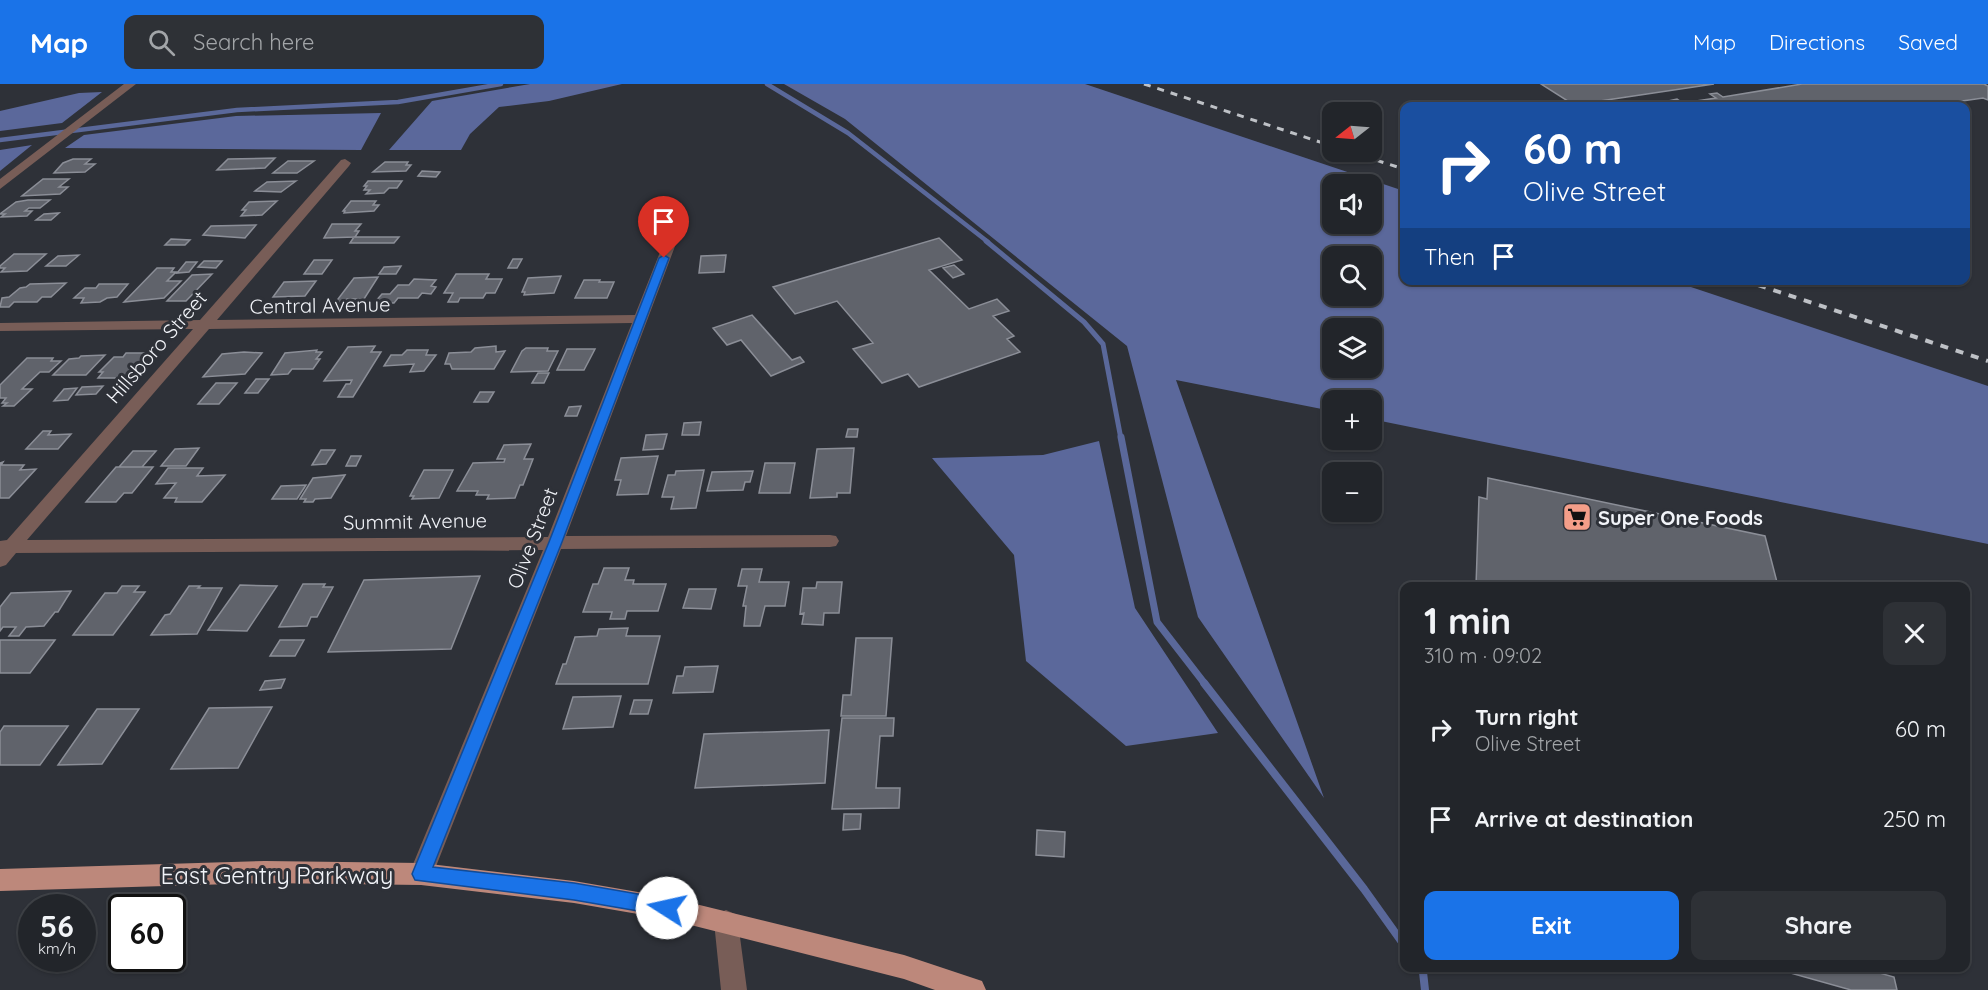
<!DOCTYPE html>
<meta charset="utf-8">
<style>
body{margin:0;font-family:Quicksand,sans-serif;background:#2e3136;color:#f1f3f6;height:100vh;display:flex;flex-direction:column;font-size:22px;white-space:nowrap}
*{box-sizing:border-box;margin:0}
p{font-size:20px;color:#a2a5a8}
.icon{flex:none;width:33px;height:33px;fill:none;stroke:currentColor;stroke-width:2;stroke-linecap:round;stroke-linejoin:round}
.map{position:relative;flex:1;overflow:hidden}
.side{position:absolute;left:1400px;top:498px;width:570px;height:390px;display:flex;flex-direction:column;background:#22252a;border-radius:12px;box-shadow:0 2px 4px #0004,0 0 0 2px #3f4247}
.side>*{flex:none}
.hud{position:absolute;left:1400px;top:18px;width:570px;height:183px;border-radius:12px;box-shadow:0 2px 4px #0004,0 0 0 2px #3f4247;background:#1a4fa0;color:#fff;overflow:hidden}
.needle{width:39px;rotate:253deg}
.fabs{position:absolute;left:1322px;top:18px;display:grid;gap:12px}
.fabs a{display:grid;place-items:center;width:60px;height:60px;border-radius:12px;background:#22252a;box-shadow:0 2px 4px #0004,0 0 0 2px #3f4247;font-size:30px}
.speed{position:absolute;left:18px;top:810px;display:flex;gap:12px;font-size:30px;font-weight:700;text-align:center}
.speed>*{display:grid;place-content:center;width:78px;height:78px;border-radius:50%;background:#22252a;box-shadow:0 2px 4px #0004,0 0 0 2px #3f4247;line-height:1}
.speed small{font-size:15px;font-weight:400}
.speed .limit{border:3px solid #111;border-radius:9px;background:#fff;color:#111}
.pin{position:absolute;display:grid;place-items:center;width:51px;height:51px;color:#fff;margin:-62px -26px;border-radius:50% 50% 50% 0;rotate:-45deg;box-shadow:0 0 6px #0007}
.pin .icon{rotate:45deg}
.me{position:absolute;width:66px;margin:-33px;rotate:280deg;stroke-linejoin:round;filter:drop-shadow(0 0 4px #0008)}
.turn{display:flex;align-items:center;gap:21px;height:126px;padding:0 24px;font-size:27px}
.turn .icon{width:78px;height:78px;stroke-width:2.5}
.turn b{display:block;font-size:42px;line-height:51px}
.then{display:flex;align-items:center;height:57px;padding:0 24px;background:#0003;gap:12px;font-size:22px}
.round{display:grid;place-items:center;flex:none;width:63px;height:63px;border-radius:12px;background:#2e3136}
.summary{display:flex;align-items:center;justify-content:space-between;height:102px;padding:0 24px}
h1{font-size:36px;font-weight:800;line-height:45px}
.primary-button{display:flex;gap:12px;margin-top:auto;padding:12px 24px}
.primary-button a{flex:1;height:69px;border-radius:12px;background:#1a73e8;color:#fff;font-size:24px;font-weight:800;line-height:69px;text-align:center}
.primary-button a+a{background:#2e3136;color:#f1f3f6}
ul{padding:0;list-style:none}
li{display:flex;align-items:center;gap:18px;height:90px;padding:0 24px}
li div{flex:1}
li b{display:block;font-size:22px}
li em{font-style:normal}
header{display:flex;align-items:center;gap:36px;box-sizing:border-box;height:84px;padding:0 30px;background:#1a73e8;color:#fff}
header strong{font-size:28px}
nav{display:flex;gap:33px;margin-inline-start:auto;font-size:21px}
.search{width:420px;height:54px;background:#2e3136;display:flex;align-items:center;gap:15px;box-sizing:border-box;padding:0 21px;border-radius:12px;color:#a2a5a8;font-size:22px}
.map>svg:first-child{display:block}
</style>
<header>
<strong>Map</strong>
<div class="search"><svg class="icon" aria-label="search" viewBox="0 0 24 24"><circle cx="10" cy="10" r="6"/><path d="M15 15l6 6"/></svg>Search here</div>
<nav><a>Map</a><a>Directions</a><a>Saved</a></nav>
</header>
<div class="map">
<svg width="1988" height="906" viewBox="0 0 1988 906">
<rect width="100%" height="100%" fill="#2e3138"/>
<path fill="#5b689b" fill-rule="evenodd" d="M530,0H622L549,17L499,23L470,50L461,66H389L432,17Z
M784,0H1085L1404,107V196L1673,197L1988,302V460L1371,335V316H1332V327L1176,296L1324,714L1198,533L1127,262L845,35ZM1371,100V140H1332V100ZM1332,172H1371V212H1332ZM1332,244H1371V284H1332Z
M102,8L62,39L0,47V27L79,9Z
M381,29L361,66L65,64L84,51L236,32Z
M32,61L0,87V66Z
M1099,357L1135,524L1218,649L1126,662L1026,577L1014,471L932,374L1043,371Z"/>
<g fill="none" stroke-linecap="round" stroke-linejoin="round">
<path stroke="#5a689a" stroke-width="4.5" d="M767,0L848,49L988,158
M0,56L237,26L398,18L501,0"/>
<path stroke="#5a689a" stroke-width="5" d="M986,157L1084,238L1103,260L1121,355"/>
<path stroke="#5a689a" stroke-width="7" d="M1121,353L1157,538L1205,600"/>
<path stroke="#5a689a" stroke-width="8" d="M1204,599L1364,805L1404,861
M1420,884L1423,888L1425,906"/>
</g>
<path fill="#60636b" stroke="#8b8e97" stroke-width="1.5" d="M1541,0H1714L1600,17L1604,20L1597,21L1592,18L1574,21Z
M1802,0H1984L1988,2V16L1983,14L1927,22H1660L1674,20L1668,17L1677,15L1683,19L1716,14L1710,10L1717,9L1723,13Z
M275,74L265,84L217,86L228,75Z
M73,75H91L85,80H95L85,88L54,89L63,79Z
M288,77H314L297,89H273Z
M385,78H408L406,81H411L406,87L373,88Z
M422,87L440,88L436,93L418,92Z
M43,95H69L59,103H68L60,110L22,112Z
M296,97L281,108L255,107L267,98Z
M368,97H402L397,104H389L384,109L366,110L370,106H364L367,102H364Z
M28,116H50L40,124H29L25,127H32L27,132L1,133L5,130H0L16,118Z
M277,117L262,131L241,132L246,126H242L249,118Z
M351,117H376L373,121H379L374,127L344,129L345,127H343Z
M59,129L51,136H36L44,130Z
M332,140H361L355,147H359L355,153L324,154Z
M256,141L245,154L203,151L211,142Z
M354,153H399L394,159H350Z
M939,154L962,176L929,186L969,225L997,215L1009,227L993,232L1014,252L1007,255L1020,268L919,303L908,290L882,299L853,265L873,259L837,217L795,230L773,203Z
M171,155L190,156L185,161H165Z
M14,170H46L27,187L1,188L5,184H0V182Z
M79,171L66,182H46L58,172Z
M726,171L724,188L699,189L701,172Z
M513,175H522L517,184H508Z
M314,176H332L322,190H304Z
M204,177H222L216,184L198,183Z
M186,178H197L189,188L177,189Z
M954,181L964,190L953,194L943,184Z
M401,182L396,190H379L384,183Z
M157,184H174L171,188H176L167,197H181L164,214L124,218Z
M212,190L186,217H167L192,191Z
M456,190H489L486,195H502L495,209H486L483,214H460L458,218H448L453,209H444Z
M561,192L554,209L524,211L525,208H522L528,194Z
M378,193L364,215H347L345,219H335L354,194Z
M414,195L436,196L431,202L436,203L431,210L422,209L418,214H398L394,219H374L382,210H390L398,201H409Z
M584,196H600L599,198H614L607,214H575Z
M316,197L305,212L273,213L284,198Z
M66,199L51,213H42L37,218H14L9,223H0L2,214L9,213L20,204L26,203L30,200Z
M99,200H128L117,213L107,214L100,218L81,219L84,214H74L85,204H96Z
M752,231L792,276L800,273L804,278L771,292L741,256L727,261L713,244Z
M375,262L371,268H381L353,313H338L346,300H350L352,296L324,297L348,263Z
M496,262V268L505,267L494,285H452L450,280H445L449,269L471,268L475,264Z
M526,264H548L547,267H558L548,287L511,288L522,267Z
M567,265H595L584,286H557Z
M317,266L316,268H322L316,275H320L313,285H292L288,290L271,291L285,269Z
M407,266H428L426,271H436L424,287L410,288L414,280L384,282L391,271H402Z
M244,268L262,269L245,290L203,293L222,270Z
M126,269H149L127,294H98L103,288H99L114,273H123Z
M105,271L86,291H53L69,275L79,274L81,272Z
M27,274H53L51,277H61L49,288H40L22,305H32L14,322H3L7,319H2L6,314H0V301Z
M538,289H549L544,299H532Z
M256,295H269L258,309H245Z
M216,299H237L219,320H198Z
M103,302L96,310L76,311L82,303Z
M77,304L68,316L54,317L64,305Z
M480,308H494L488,318H474Z
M581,322L577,332H565L569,323Z
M701,338L699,351H682L684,339Z
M848,345H858L857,353H846Z
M43,347H51L48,351L71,350L58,365H26Z
M667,350L663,365L643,366L646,351Z
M531,360L524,375H533L523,401H520L515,414L487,415L489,411H476L478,407H457L473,379L504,378L505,375H497L504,361Z
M199,364L186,382H161L175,365Z
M854,364L850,409H837V413L810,414L817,365Z
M321,366H335L326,380L312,381Z
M133,367H156L142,383H119Z
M351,372H361L356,382H346Z
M658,372L648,410L617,411L621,396H615L621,374Z
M3,378L1,381H24L20,386L36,385L9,414H0V379Z
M765,379H795L790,409H759Z
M116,383H153L132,409H124L116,418H86Z
M168,384H203L197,392L225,391L202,418H175L177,414H164L176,399L156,400Z
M424,386H453L439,414L412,415L414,412H410Z
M704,386L696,424L671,425L674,413H662L668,391H675L676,387Z
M753,387L750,398H745L743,406L707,407L712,388Z
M345,391L331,414L315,415L313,418H304L306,415H300L313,394Z
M1488,394L1765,452L1778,502H1476L1479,413L1487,415Z
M306,401L297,415H272L281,402Z
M604,484H629L625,496H634L633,500H666L658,527H627L625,535H610L612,528H583L593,500H598Z
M742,485H762L759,498H789L785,522H765L760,542H744L746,522H743L747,502H738Z
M480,492L451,565L328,568L364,496Z
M817,498H842L839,529H824L823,541L802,540L804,529L800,530L803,504H816Z
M303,500H325L323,503H333L317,533H311L307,542L279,543Z
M240,501L277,502L247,547L208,546Z
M122,502H139L134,508H145L113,551H73L105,509H117Z
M189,502H200L198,504H222L197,550L151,551L165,531L170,530Z
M689,505H716L711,525L683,524Z
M71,507L58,528H55L44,542L26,543L19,552H9L16,543H3L0,547V523L11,509Z
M628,544L626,552H660L648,600H556L563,580H566L575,553L597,552L599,545Z
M856,554H892L886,632H841L843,611H851Z
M0,556H55L30,589H0Z
M280,556H304L295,572H270Z
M718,582L713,608L673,609L677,592H683L685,583Z
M285,595L281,604L260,606L265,597Z
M621,612L613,643L563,645L573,613Z
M634,616H652L648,630H630Z
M272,623L238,684L171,685L209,624Z
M97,625H139L102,680L58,681Z
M842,634H894L893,652H880L876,704H900L899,724L832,725Z
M4,642H68L40,681H0V648Z
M829,646L825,699L695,704L704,650Z
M844,730H861L860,745L843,746Z
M1037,746L1065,748L1064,773L1036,771Z
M1773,884H1862L1894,893L1897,906H1851Z"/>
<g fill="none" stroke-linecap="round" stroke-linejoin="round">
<path fill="#785d57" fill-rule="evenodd" d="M124,0H136L0,105V95Z
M345,75L351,79L349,82L217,236L635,231L674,133L676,130H684L686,133L566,452L830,451L836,452L839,457L836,462L830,463L561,465L433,790L429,798L421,801L413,798L409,790L543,466L16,469L6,481L0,483V457L7,456L193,245L0,247V239L200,236L341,76ZM632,239L548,453L27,456L209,245Z
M726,826L735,830L738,838L747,906H721L714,838L717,830Z"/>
<path fill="#bd887b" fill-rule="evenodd" d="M265,777L421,779L574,797L667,813L904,871L982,897L986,906H935L904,895L667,835L574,819L421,801L265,799L0,807V785Z"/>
<path stroke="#bec1c6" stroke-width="3" stroke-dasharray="7 7" stroke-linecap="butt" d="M1144,0L1332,62
M1350,68L1404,85"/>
<path stroke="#bec1c6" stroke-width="4" stroke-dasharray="8 8" stroke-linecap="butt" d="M1743,196L1988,277"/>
</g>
<path fill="#1a73e8" stroke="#114b97" stroke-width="1.5" d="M664,171L669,174L562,458L433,783L574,799L667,815L674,818L676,824L674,830L667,832L574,816L415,796L412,790L549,458L659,174Z"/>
<defs>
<g id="supermarket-square" transform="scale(1.5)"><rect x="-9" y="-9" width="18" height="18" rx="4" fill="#f49e89" stroke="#2e3138"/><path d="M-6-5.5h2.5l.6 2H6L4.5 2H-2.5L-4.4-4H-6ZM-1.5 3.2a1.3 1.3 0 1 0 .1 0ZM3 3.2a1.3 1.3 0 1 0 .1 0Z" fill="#111"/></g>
</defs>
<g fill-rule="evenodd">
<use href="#supermarket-square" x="1577" y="433"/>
</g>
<g text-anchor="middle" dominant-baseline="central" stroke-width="6" stroke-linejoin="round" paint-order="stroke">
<g font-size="20" fill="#f1f3f8" stroke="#2e3138">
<text transform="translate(320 221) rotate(-1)">Central Avenue</text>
<text transform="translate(156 263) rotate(-49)">Hillsboro Street</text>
<text transform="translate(415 437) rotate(-1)">Summit Avenue</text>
<text transform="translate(532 454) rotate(-69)">Olive Street</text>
</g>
<g font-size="20" font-weight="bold" fill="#f1f3f8" stroke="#2e3138" text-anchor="start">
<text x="1598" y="433">Super One Foods</text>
</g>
<g font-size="24" fill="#f1f3f8" stroke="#2e3138">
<text x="277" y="791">East Gentry Parkway</text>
</g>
</g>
</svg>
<div class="fabs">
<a><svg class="needle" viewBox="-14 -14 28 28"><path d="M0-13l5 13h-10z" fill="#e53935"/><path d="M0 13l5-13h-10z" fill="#a2a5a8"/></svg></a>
<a><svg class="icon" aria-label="sound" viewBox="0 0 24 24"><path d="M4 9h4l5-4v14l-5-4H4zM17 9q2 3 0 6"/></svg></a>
<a><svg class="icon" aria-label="search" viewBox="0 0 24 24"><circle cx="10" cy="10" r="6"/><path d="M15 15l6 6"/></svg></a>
<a><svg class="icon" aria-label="layers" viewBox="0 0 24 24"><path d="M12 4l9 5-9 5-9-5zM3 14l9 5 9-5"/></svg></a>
<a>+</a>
<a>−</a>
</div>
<div class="speed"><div>56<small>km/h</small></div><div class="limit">60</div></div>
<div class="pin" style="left:664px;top:174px;background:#d93025"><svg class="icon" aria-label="arrive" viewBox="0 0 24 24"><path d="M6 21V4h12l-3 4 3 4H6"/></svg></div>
<svg class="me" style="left:667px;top:824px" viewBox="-20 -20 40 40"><circle r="19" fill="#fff"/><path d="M0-13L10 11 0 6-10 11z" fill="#1a73e8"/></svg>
<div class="hud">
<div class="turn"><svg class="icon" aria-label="right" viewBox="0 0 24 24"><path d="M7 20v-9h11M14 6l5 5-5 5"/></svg><div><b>60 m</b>Olive Street</div></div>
<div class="then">Then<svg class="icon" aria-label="arrive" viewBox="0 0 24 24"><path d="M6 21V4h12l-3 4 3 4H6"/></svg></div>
</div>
<section class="side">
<div class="summary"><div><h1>1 min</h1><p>310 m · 09:02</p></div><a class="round"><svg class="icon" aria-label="close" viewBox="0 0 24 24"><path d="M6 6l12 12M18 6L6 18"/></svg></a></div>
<ul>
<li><svg class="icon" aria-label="right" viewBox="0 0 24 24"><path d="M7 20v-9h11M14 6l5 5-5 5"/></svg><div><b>Turn right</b><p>Olive Street</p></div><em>60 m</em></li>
<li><svg class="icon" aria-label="arrive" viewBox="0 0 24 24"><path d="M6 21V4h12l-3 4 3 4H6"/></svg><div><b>Arrive at destination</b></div><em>250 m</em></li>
</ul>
<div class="primary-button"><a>Exit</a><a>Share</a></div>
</section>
</div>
